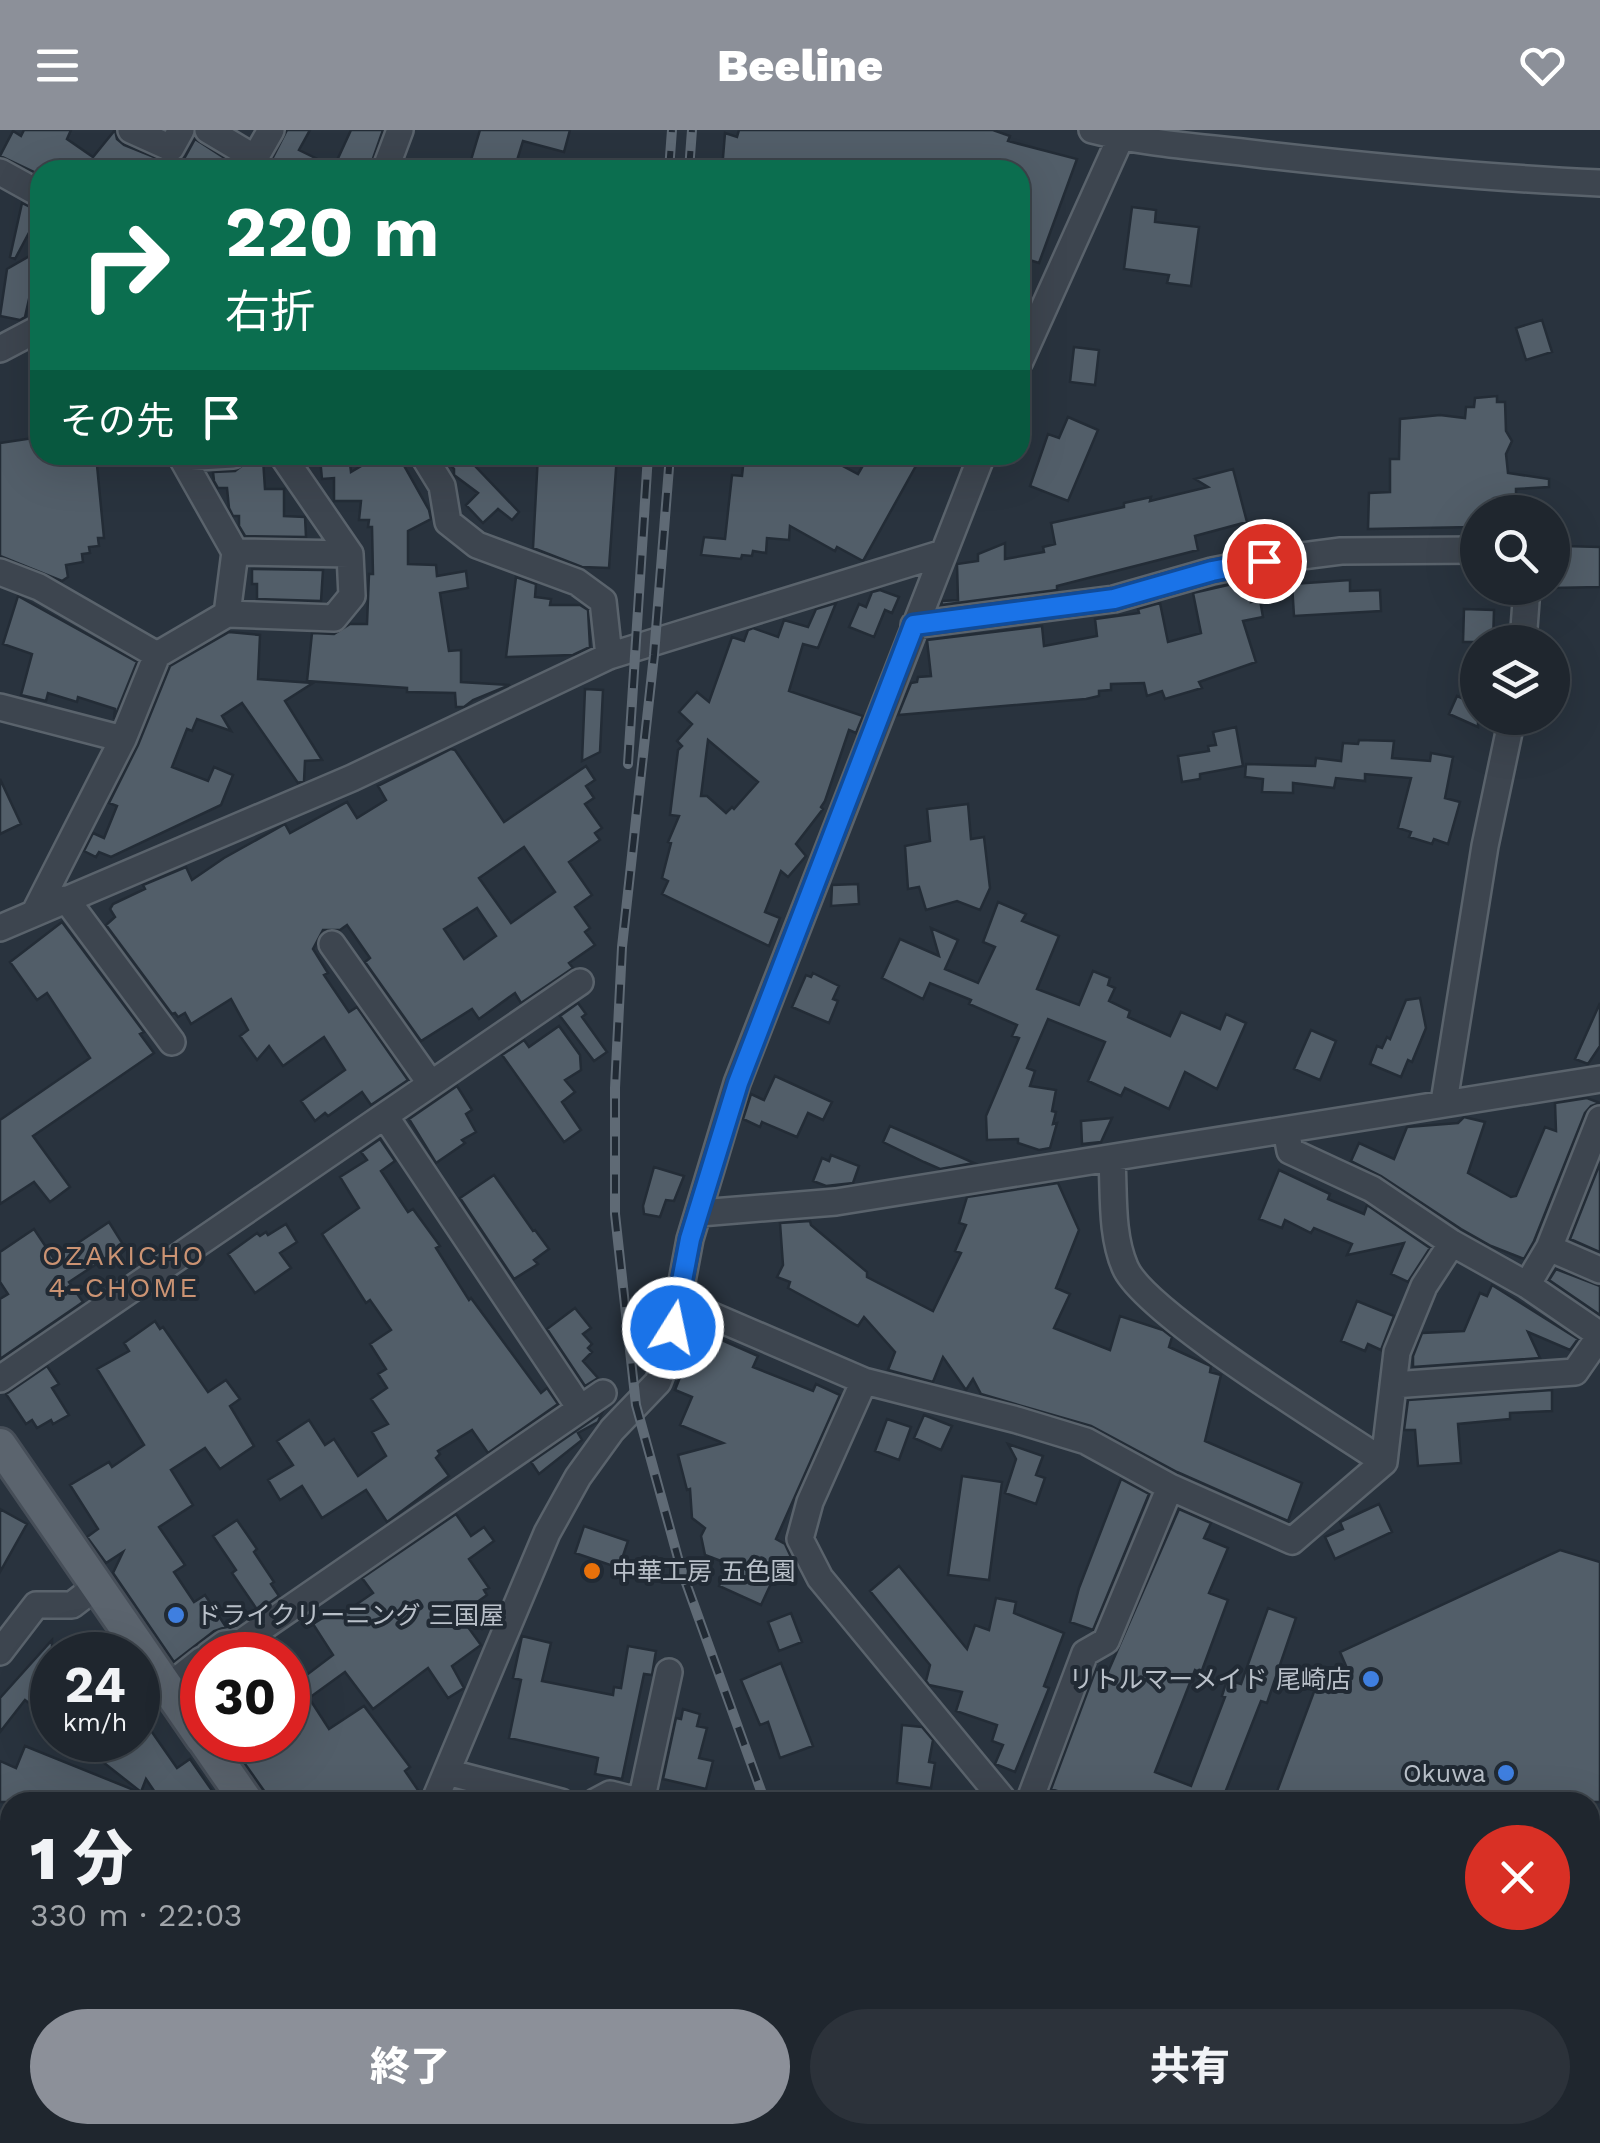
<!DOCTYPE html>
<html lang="ja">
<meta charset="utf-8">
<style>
body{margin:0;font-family:"Work Sans","Noto Sans JP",sans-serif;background:#2c323a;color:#f1f3f6;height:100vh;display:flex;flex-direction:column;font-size:38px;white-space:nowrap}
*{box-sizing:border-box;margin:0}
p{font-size:32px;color:#a1a5aa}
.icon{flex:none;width:55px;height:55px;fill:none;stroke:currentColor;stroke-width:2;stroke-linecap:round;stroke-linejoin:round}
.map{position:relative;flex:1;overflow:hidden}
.side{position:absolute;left:0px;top:1662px;width:1600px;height:352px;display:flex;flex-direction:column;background:#1f262e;border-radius:30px 30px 0 0;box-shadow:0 10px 40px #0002,0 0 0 2px #3c434a}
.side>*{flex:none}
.top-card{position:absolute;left:30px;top:30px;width:1000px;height:305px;border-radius:30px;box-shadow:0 10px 40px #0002,0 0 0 2px #3c434a;background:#0b6e4f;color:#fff;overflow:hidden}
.tools{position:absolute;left:1460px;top:365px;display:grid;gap:20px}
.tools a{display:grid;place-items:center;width:110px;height:110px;border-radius:50%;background:#1f262e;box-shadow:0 10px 40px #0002,0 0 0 2px #3c434a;font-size:50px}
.speed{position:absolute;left:30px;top:1502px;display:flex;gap:20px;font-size:50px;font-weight:700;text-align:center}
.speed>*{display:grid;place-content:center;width:130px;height:130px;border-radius:50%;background:#1f262e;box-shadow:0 10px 40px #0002,0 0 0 2px #3c434a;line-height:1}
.speed small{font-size:25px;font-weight:400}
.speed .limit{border:15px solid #d22;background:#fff;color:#111}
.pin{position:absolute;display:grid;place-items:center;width:85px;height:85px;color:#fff;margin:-42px;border:5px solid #fff;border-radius:50%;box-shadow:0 2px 10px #0007}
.me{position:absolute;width:110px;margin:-55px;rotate:10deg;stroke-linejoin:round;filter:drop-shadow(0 0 8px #0008)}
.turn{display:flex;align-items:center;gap:35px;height:210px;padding:0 30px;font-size:45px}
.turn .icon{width:130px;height:130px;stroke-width:2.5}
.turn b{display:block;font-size:70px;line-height:85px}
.then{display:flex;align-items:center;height:95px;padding:0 30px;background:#0003;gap:20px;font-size:38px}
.round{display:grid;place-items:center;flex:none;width:105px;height:105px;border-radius:52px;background:#2c323a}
.headline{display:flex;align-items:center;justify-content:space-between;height:170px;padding:0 30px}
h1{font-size:60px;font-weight:800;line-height:75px}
.button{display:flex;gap:20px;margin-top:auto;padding:20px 30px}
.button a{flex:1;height:115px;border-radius:60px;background:#8c9099;color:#fff;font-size:40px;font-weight:800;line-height:115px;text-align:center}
.button a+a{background:#2c323a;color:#f1f3f6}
header{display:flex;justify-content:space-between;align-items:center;height:130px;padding:0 30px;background:#8c9099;color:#fff;font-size:45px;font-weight:800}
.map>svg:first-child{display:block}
</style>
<header><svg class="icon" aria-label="menu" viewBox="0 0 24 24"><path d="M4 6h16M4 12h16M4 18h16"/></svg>Beeline<svg class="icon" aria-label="heart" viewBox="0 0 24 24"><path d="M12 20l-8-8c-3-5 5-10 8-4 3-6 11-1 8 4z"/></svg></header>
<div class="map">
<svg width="1600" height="2013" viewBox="0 0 1600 2013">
<rect width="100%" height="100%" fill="#29333e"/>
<path fill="#525e69" stroke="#232c36" stroke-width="2.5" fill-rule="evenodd" d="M24,0H71L67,9L93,27L115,0L117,9L124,15L171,34L185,27L195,9L243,40H40V45L0,26L13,1L21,6Z
M287,0H310L299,20L334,37L351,0H383L369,40L267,39Z
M480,0H570L564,22L523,11L514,40H468Z
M739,0H993L1010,6L1008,11L1077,29L1039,133L1020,127V40H722L725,3L737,7Z
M22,73L40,82L15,129L10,127Z
M1132,77L1156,80L1155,92L1199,97L1191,156L1167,153L1169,145L1124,139Z
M40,120L25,187L20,190L0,186L7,139Z
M1542,190L1552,222L1526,230L1516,198Z
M1074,217L1099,220L1095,255L1070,252Z
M1497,266V272H1505L1506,301L1512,311L1506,324L1508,343L1549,349V357L1516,359V365L1494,368V382H1478L1473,397L1368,399L1369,363L1390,362V329H1399L1400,289L1440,285L1465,288L1466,277H1474L1475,268Z
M1068,287L1098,300L1068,371L1030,356L1048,304L1059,308Z
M40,307V325H96L104,408H98L99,416L89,417L90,423L82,424L83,432L66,435L68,447L62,451L0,426V313Z
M334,325H349L351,342L380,325H398L429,380L431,389L408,401V434L436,435L437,446L466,441L468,458L440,463L449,521L461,520V552L510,555L473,570L464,577H456L455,563L407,562V558L307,551L312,503L334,504L350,494H367L369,444H373L372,397H368L369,390H359L361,371H334V348L322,349L320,328Z
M442,325H484L475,336L519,382L512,390L498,379L483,393L466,375L478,363L454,345V339Z
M538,325H617L609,438L582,437L533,418Z
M788,325L813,332L817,325H822L858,344L869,325H922L863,431L837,417L835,421L790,396L789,410L767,408L766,423L753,421L752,426L742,425L741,429L701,425L704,407L725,409L732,345L742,346L744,327L786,330Z
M263,329L265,359H284V386L305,387L306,407L245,406L239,396V386H233L229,378L227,358H218L214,351L213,342L235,341L248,331Z
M1233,339L1247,392L1195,406L1198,420L1057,456V460L941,475L942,471L958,470L957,434L978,431V424L1005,413V429L1044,422L1043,417L1055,414L1051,393L1124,377V373L1151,367L1150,371L1208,357L1195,349Z
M1564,416L1600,417V457L1552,458V425H1564Z
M252,439L323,440L321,471L257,469V454H252Z
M516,447L536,454L535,467L551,469L550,475H580L588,480L590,517L573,525L506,527Z
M1350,450V461L1380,460L1381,481L1294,486L1292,454Z
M1241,452L1244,467L1251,466V472L1260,470L1263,487L1243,491L1256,532L1199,552L1202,558L1165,569L1162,561L1147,566L1144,553L1111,554V560L1099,561V566L1086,569L898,585L911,553L917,552L918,547L931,546L927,510L1042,496L1044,516L1097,506L1095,489L1139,483L1138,479L1160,473L1168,512L1201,503L1193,463Z
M880,460L899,467L892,483L885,480L874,507L849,497L859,474L866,477L872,462Z
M18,466L137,532L114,589L115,579L78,567L77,572L48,563L46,571L21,565L32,524L3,514Z
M836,473L818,518L803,514L789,561L863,586L856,603L849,600L825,671L821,677L823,679L796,714L806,726L788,747L781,741L765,782L780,788L769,816L662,764L668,751L662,748L671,713L668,712L679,686L670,685L678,620L682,616L677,611L692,594L679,582L697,562L709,572L732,507L744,511L748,500L753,498L778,507L784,490L808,497L816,479ZM708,610L758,652L734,679L732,677L726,683L707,666H701Z
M1464,479L1494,480L1493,512H1463Z
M229,502L260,505L258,549L313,553L285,571L322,630L305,631L304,651L298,653L242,573L222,586L231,601L197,589L192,601L187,599L172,637L208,651L214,637L233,645L221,675L111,727L99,722L96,727L84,721L93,703L104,708L117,676L109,673L138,615L170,536Z
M585,559L603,560L600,622L582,631Z
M1457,566L1478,575V597L1449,584Z
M1236,597L1243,636L1200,644V649L1182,652L1178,626L1209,621L1208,616L1216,615L1213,602Z
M1359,610L1394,611L1392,628L1430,631L1431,623L1453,627L1445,668L1460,672L1448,714L1434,709L1432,714L1409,707L1411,702L1398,698L1411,648L1365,644V651L1336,648L1334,658L1293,653V663L1262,662L1263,649L1245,647L1246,634L1315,636L1316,628L1341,631L1343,613L1358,614Z
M451,619L455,620L504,692L586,636L595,650L586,656L594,668L585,674L602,698L595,703L600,710L569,732L592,765L575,777L590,798L585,802L595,815L569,833L573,838L521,873L515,863L479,889L472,879L421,911L365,832L370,828L347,795L340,800H323L313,819L328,843L324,845L349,882L357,877L408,950L371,975L362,962L328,986L325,983L315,991L301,971L345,940L324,907L283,936L269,916L257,930L240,906L248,900L231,869L191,894L185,883L178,887L175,883L172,884L106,795L115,787L110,779L113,774L145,759L143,755L186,737L192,750L224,728L285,694L290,703L347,672L357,688L386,670L378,656ZM524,717L555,762L511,793L479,748ZM477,778L496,806L464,829L444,799Z
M0,649L21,694L0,704Z
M968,674L971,709L984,707L990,758L980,780L957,771L926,780L919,757L908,759L905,716L930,711L927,679Z
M858,754L859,774L831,776L832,755Z
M998,772L1026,784L1022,791L1059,806L1037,859L1079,875L1093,841L1110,848L1108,855L1115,858L1109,871L1130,881L1128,887L1170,906L1181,882L1220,899L1226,884L1246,893L1217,959L1185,942L1169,979L1125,958L1121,966L1088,951L1105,912L1048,889L1027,938L1035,941L1030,956L1056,960L1052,981L1056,982L1053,994L1057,993L1050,1018L1039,1020L1018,1013V1009L987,1010L986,986L1019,908L1012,906L1017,895L969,874L971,870L930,853L923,869L882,848L900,809L939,826L931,798L958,810L945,839L978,853L995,817L983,812Z
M62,792L144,902L140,904L154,923L33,1006L70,1057L50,1072L34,1052L0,1074V990L90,928L47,863L37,870L10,832Z
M813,843L839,856L833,869L838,871L829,893L792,877L806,845L811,847Z
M1420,868L1426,898L1412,932L1408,930L1401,947L1370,934L1377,916L1382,918L1387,907L1390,909L1406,870Z
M578,873L586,884L582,887L607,922L594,931L560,886Z
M1600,873V916L1588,934L1575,929Z
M559,896L580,925L581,940L565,950L575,962L562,972L581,1000L564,1012L502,925L524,910L529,917Z
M1311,900L1336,911L1320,950L1294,939Z
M775,946L832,972L823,990L808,983L797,1007L762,992L760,997L743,989L751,964L764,970Z
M457,956L472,980L466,984L476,1002L462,1010L465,1013L436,1033L409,989Z
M1587,968L1600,973L1591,976L1585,983L1534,1111L1524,1129L1491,1116L1461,1099L1381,1046L1351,1031L1359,1013L1394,1029L1407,997L1458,993L1464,987L1485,992L1468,1043L1511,1067L1516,1066L1545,997L1556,1001L1555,973Z
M1112,988L1101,1012L1082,1014L1081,991Z
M890,996L927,1012L974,1033L940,1039L924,1032L883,1012Z
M380,1009L395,1031L381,1041L408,1082L413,1079L440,1116L436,1118L469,1170L471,1168L541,1263L547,1258L558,1274L488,1323L472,1300L438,1321L440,1324L436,1328L449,1346L387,1392L366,1360L322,1388L302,1356L280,1370L268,1350L293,1335L277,1311L309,1290L325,1315L334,1309L358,1346L386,1326L372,1302L388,1294L371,1269L387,1258L378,1244L386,1239L370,1214L391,1200L370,1170L366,1173L322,1104L359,1078L340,1047L367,1030L361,1022Z
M831,1025L859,1036L853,1053L826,1056L813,1051L822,1028L829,1031Z
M1600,1033V1122L1570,1109Z
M654,1037L684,1046L674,1071L666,1070L660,1087L644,1084L643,1076Z
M1279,1040L1330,1064L1328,1069L1364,1084L1367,1075L1430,1118L1408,1152L1391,1144L1404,1113L1347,1125L1352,1114L1314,1098L1311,1103L1285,1090L1282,1098L1259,1089Z
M494,1045L533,1101L535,1100L549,1119L534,1130L538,1134L514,1149L460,1068Z
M1058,1053L1079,1100L1056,1158L1070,1164L1054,1198L1110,1220L1120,1186L1163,1200L1172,1207L1169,1217L1211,1236L1210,1242L1221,1245L1205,1311L1302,1353L1288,1391L1177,1342L1091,1296L981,1264L973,1249L966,1260L943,1227L933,1252L888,1240L895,1222L864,1187L858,1196L788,1158L790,1152L777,1147L783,1135L780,1093L810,1091L811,1095L867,1142V1147L933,1181L961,1123L955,1121L966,1095L959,1093L967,1067Z
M109,1092L124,1116L69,1152L83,1172L0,1229V1169L8,1164L0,1152V1122L34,1099L54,1129Z
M286,1094L297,1112L280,1123L291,1138L255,1163L228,1124L257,1103L260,1106L266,1102L268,1105Z
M1556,1139L1600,1156V1185L1549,1150Z
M1492,1155L1578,1209L1570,1220L1528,1202L1540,1228L1413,1237V1226L1422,1203L1464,1201L1480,1163L1487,1166Z
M1357,1171L1394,1186L1381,1220L1368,1214L1365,1221L1341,1211Z
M575,1178L591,1198L583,1204L592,1214L588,1218L592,1222L583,1231L598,1248L585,1256L547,1199Z
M155,1191L160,1199L163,1197L208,1262L226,1250L240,1269L230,1276L254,1316L220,1339L205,1318L171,1340L193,1375L159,1397L185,1435L174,1442L194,1472L205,1465L226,1497L214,1501L174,1532L113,1443L123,1422L106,1433L87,1407L98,1399L70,1355L109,1332L112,1337L144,1315L97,1239L129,1221L124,1213Z
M697,1204L713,1211L715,1207L758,1226L753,1237L813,1261L816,1254L840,1265L776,1409L785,1414L791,1427L783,1446L776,1443L761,1475L719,1456L729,1434L705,1425L701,1406L705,1398L692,1388L690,1359L687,1360L678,1325L723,1313L680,1295L692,1267L675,1260Z
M47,1236L59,1254L52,1258L69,1285L53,1294L51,1290L37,1298L32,1290L26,1294L6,1264Z
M1552,1260V1281L1510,1283V1289L1458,1294L1461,1333L1418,1336L1415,1300H1404L1408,1270Z
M602,1283L598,1292L578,1303L582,1310L539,1344L531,1332Z
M924,1285L952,1296L941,1320L914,1308Z
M887,1289L911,1297L899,1330L875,1321Z
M1008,1314L1043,1326L1036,1345L1045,1348L1036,1374L1005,1363L1016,1329Z
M962,1346L1002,1352L989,1450L948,1445Z
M1121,1349L1149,1364L1093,1500L1070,1492L1079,1458Z
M1379,1374L1392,1402L1335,1429L1325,1407L1343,1399L1340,1392Z
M0,1379L27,1394L0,1442Z
M1179,1379L1211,1393L1204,1408L1228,1418L1209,1463L1228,1470L1201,1543L1195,1540L1155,1642L1191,1656L1225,1567L1222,1566L1227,1550L1241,1554L1268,1478L1296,1488L1267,1573L1261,1571L1223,1668L1230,1672H1055L1060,1662L1051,1659L1096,1539L1107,1544Z
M456,1384L471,1406L484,1397L494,1411L469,1429L489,1458L484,1460L487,1465L462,1483L468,1492L465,1493L481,1515L452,1536L464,1558L448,1568L428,1538L373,1579L345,1542L309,1568L329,1599L364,1576L410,1637L405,1641L420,1663L405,1672H272L228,1610H288V1559L333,1525L313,1494L334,1481L338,1487L373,1463L362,1448Z
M237,1390L257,1419L254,1422L274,1452L271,1454L279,1466L258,1481L232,1443L236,1440L213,1406Z
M584,1396L628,1411L619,1438L575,1423Z
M1560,1420L1600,1432V1672H1273L1315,1559L1349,1543L1340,1522Z
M899,1436L967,1519L975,1495L989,1500L996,1468L1016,1472L1014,1483L1064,1503L1044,1556L1049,1558L1015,1642L995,1634L1003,1615L992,1611L997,1595L956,1581L962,1562L929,1555L926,1551L930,1535L870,1461Z
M791,1483L802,1512L779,1521L768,1492Z
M522,1506L551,1513L542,1551L613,1565L614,1557L621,1558L628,1516L656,1521L652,1545L644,1544L622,1649L595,1644L598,1628L509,1608L521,1550L513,1548Z
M52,1510V1548L45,1557L52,1562L38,1580L25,1570L0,1602V1568Z
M781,1533L813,1616L780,1628L768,1592L760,1595L741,1550Z
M683,1579L700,1584L697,1596L707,1598L699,1628L713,1631L706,1659L663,1649L676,1588L681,1589Z
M138,1582L177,1638L190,1629L220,1672H0V1631L16,1638L25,1616L161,1671L146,1649L141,1662L75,1610H138Z
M902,1595L922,1597L933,1610L929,1632L935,1633L931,1658L897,1653Z"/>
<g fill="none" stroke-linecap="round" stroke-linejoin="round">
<g stroke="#5a636c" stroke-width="30">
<path id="minor" d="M131,0L171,18L181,0
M208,0L255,28L271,0
M1092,0C1146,14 1202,17 1258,24C1372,37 1486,48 1600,53
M385,40L400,0
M0,42L40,64
M0,219L40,198
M1020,231L1124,0
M423,325L442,356L448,392L477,415L577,452L603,471L609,526
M235,422L350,424
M0,442L39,457L157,525
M227,484L334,488L352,466L350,424L282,325
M914,495L1114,469L1212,441L1263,431L1341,421L1478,420
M1523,512L1527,458
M0,577L123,609L35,782
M123,609L157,525L227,484L235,422L182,328L233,325
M66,769L172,912
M0,798L352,648L609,526L943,423
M332,814L431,954
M1444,972L1485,716L1512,588
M385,986L580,1278
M1286,1000L1290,1021L1372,1059L1452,1113L1527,1155L1600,1205
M1112,1030C1114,1064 1111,1105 1125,1137C1144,1183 1334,1298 1384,1332
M700,1083L836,1072L1600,949
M1549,1118L1600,1140
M1527,1155L1549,1118L1600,989
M678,1171L864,1251L1017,1290L1086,1311L1170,1357L1292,1411L1384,1332L1397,1222L1424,1156L1452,1113
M0,1249L580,852
M864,1251L810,1372L800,1409L820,1448L1005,1672
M1393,1255L1575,1242L1600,1206
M0,1522L36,1475H72L98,1455
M209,1525L224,1514L243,1511L603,1263
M168,1557L202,1530
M447,1642L561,1672
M434,1672L547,1403L578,1347L612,1300L658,1252L668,1226L690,1109L737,953L982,325
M595,1672L610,1664L642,1672
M641,1672L669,1542
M1029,1672L1085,1523L1106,1511L1170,1357
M0,1703L10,1707
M0,1788L10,1746
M812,2005L822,2007
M1058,2005L1069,2013
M1332,2005L1343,2013
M289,2013L293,2005
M1180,2013L1187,2005
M1446,2013L1449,2005
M1585,2013L1600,2005"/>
</g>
<g stroke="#464e58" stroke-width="38">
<path id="major" d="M0,1315L202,1608
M204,1610L247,1672
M473,2005L479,2013"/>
</g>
<use href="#minor" stroke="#3d454f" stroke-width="25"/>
<use href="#major" stroke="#5b646e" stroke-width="32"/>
<g stroke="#5f6a75" stroke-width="10">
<path id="rail" d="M669,40L672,0
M689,40L692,0
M670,325L654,525L622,817L615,958V1084L636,1275L681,1439L765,1672
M628,634L648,325
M875,2005L878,2013"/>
</g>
<use href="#rail" stroke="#212a34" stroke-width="6" stroke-dasharray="19" stroke-linecap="butt"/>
</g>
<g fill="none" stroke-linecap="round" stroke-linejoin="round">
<g stroke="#114b97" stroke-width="25">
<path id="route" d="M673,1198L690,1109L738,953L914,495L1114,469L1212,441L1264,431"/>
</g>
<use href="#route" stroke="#1a73e8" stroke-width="18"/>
</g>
<circle fill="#e8710a" stroke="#212a34" stroke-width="4" cx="592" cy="1441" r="10"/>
<g fill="#3f7fe0" stroke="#212a34" stroke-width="4">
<circle cx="176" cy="1485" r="10"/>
<circle cx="1371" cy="1549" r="10"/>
<circle cx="1506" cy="1643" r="10"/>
</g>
<g text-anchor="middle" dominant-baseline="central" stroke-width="8" stroke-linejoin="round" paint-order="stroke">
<g font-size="25" fill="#b9c0c9" stroke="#212a34" text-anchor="start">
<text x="612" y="1441">中華工房 五色園</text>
<text x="196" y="1485">ドライクリーニング 三国屋</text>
<text x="1351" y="1549" text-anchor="end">リトルマーメイド 尾崎店</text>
<text x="1486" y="1643" text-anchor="end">Okuwa</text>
</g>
<g font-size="28" letter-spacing="2.5" fill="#cb9373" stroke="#212a34">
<text x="124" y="1125">OZAKICHO<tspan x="124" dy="32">4-CHOME</tspan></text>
</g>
</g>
</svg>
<div class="tools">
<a><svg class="icon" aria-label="search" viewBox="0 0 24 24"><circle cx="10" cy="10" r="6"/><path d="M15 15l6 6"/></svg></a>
<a><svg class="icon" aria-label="layers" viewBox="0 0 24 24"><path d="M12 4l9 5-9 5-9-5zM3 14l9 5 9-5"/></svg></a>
</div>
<div class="speed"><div>24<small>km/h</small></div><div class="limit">30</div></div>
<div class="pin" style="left:1264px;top:431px;background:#d93025"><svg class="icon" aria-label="arrive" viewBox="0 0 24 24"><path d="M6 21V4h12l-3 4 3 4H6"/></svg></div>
<svg class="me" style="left:673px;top:1198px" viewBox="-20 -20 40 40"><circle r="17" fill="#1a73e8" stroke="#fff" stroke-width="3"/><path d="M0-11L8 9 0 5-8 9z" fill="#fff"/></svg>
<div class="top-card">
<div class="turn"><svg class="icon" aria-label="right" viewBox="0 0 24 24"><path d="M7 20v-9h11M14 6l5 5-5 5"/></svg><div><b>220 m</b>右折</div></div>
<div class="then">その先<svg class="icon" aria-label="arrive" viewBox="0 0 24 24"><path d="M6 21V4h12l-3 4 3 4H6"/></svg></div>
</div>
<section class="side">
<div class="headline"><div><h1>1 分</h1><p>330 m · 22:03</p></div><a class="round" style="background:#d93025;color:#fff"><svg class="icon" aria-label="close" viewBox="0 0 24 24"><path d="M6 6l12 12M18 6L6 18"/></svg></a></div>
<div class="button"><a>終了</a><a>共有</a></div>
</section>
</div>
